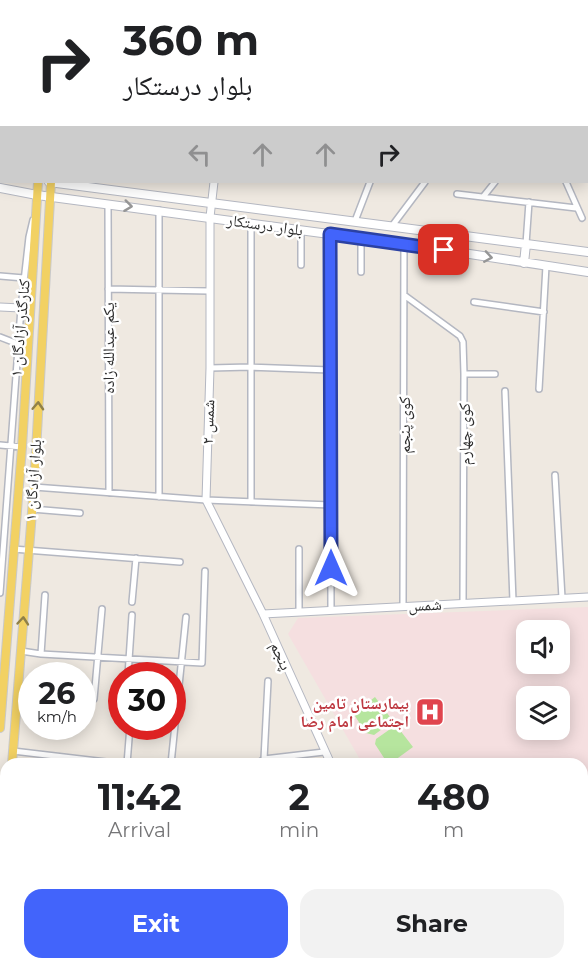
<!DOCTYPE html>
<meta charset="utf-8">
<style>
body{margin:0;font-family:Montserrat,"Noto Naskh Arabic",sans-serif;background:#f2f2f2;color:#202124;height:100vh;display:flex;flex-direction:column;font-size:22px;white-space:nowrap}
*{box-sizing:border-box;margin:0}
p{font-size:20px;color:#757577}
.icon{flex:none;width:33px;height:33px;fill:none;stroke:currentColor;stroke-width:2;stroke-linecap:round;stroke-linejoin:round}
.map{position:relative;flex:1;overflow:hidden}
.details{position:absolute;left:0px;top:758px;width:588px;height:212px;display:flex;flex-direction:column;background:#fff;border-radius:18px 18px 0 0;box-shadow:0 3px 15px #0003}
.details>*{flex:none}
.guide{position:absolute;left:0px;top:0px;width:588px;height:183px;box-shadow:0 3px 15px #0003;background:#fff;color:#202124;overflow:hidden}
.buttons{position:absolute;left:516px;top:620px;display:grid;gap:12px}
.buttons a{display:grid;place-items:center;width:54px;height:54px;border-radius:12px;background:#fff;box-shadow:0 3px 15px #0003;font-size:30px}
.speed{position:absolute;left:18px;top:662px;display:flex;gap:12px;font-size:30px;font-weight:700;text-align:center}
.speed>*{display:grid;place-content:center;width:78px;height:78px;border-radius:50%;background:#fff;box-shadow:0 3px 15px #0003;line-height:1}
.speed small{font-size:15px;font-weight:400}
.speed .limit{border:9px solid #d22;background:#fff;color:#111}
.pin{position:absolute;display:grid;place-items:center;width:51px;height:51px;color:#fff;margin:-26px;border-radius:12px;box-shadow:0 3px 9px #0006}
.me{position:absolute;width:66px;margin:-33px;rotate:0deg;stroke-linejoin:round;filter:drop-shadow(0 0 4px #0008)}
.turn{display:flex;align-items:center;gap:21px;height:126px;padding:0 24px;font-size:27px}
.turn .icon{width:78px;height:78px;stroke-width:2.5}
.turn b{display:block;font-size:42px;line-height:51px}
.lanes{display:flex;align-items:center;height:57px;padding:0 24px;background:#0003;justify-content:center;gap:30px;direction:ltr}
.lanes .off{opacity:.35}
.eta{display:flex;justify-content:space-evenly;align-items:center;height:102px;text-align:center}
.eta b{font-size:36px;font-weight:700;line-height:42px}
.cta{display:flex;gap:12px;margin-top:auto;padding:12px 24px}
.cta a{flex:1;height:69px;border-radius:18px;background:#4264fb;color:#fff;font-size:24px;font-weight:700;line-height:69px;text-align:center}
.cta a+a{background:#f2f2f2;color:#202124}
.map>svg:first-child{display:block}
</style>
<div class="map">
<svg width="588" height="968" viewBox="0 0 588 968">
<rect width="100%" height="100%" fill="#efe9e1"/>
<path fill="#f5dfe0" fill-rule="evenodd" d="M588,607V834L582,842V764L362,763L288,634L298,618ZM526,630H560V663H526ZM526,696H560V729H526Z"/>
<path fill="#b6e59e" d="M375,697L393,721L374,735L366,733L355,716V706L363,700L366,704Z
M396,725L413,747L391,763L386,761L375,744L376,739Z"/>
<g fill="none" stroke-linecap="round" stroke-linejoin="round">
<g stroke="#b4b7c1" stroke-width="8">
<path id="minor" d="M401,0V2
M449,0L450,2
M493,0L494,2
M131,2V0
M196,2V0
M294,2V0
M348,2V0
M0,79H2
M566,182L582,218
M457,194L576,208
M483,197L495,182
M108,204L109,493
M159,210V497
M355,221L370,182
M251,223V502
M392,226L425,182
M330,234L331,610
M361,238V272
M526,244L529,202
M301,265V230
M0,276L24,278
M108,289L209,291
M404,295L460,336L463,342L464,374L463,603
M474,302L544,312
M0,337L18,344
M210,368L250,367L330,370
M464,374H495
M539,389L546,266
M505,391L513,601
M0,445L22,447
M555,475L562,598
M34,487L206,500L331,505
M32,509L80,513
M13,549L180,562
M0,593L21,308L29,237L33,220
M132,602L136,558
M403,606L404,244
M299,612V549
M21,651L41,654L202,663L205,571
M41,654L45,595
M128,675L132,615
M94,699L102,609
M17,704L32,706
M13,751L123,764
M264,759L268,681
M127,764L130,726
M171,764L186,617
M257,764L264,759L324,752
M582,902H588
M0,961H6
M28,963L92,968
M324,963L325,968
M463,963L466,968
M547,963L552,968
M108,968V963"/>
</g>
<g stroke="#b4b7c1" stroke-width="9">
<path id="tertiary" d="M231,2V0
M214,182L210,217V368L206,500L263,614L331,764
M0,307L21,308
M263,614L588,597"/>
</g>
<g stroke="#b4b7c1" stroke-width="10">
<path id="secondary" d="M530,0V2
M551,0L552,2
M586,83L588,87
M586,137L588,141
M0,173H2
M49,182L588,252
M0,188L37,195L404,244L588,272
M524,263L526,244"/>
</g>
<g stroke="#c9c9c9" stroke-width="10">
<path id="primary" d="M53,2V0
M66,2V0
M0,728L22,447L38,182
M12,764L34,487L51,182
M0,790L6,792
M0,830H6
M0,877H6
M582,878L588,877
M582,889L588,888
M0,958L6,893"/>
</g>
<use href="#minor" stroke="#fff" stroke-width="5"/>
<use href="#tertiary" stroke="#fff" stroke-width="7"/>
<use href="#secondary" stroke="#fff" stroke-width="8"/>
<use href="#primary" stroke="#f2d163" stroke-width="8"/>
</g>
<defs><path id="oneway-chevron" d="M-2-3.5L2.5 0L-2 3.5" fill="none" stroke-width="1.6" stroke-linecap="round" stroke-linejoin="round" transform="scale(1.5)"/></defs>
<g stroke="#969696">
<use href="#oneway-chevron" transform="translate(128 206) rotate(7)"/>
<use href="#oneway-chevron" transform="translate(488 257) rotate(9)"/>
</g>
<g stroke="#908048">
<use href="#oneway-chevron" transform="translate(38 406) rotate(-87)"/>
<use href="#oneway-chevron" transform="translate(23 621) rotate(-85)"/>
</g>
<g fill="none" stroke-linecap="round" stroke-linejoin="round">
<g stroke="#2b41a3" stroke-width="15">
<path id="route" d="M331,568L330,234L444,250"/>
</g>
<use href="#route" stroke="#4264fb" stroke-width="10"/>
</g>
<defs>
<g id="hospital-square" transform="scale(1.5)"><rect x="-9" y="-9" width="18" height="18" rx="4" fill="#e0444e" stroke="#fff"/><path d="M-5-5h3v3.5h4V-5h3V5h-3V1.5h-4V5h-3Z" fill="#fff"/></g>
</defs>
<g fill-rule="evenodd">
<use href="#hospital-square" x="430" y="712"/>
</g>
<g text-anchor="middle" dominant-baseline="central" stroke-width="5" stroke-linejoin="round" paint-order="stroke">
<g font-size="16" fill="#2e2e2e" stroke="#fff">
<text transform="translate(265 225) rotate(8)">بلوار درستکار</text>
<text transform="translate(20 328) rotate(-85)">کنارگذر آزادگان ۱</text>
<text transform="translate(108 348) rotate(-90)">یکم عبدالله زاده</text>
<text transform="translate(208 422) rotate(-88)">شمس ۲</text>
<text transform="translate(404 425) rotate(-90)">کوی پنجم</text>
<text transform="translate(464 434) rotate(-90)">کوی چهارم</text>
<text transform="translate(33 480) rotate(-86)">بلوار آزادگان ۱</text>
<text transform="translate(425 605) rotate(-3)">شمس</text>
<text transform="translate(281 656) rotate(66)">پنجم</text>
</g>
<g font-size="16" font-weight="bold" fill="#be3a42" stroke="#fff" text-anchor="end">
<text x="409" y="703">بیمارستان تامین<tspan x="409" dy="18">اجتماعی امام رضا</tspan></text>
</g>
</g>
</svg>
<div class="buttons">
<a><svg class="icon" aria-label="sound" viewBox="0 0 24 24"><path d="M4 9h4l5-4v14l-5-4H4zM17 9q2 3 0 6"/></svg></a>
<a><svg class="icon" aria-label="layers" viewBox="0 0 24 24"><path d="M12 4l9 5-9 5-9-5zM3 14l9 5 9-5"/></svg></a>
</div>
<div class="speed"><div>26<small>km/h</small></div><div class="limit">30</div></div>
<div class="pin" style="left:444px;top:250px;background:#d93025"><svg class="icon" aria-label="arrive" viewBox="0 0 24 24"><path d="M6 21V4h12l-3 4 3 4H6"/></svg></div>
<svg class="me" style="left:331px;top:568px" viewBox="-20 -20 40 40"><path d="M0-17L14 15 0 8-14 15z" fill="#4264fb" stroke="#fff" stroke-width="4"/></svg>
<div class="guide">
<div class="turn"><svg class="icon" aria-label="right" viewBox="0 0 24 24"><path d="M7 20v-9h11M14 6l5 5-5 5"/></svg><div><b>360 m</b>بلوار درستکار</div></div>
<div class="lanes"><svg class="icon off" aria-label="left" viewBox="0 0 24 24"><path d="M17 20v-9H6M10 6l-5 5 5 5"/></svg><svg class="icon off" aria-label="ahead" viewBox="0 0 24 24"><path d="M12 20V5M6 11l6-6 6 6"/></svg><svg class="icon off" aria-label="ahead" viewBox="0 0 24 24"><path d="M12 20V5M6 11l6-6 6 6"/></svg><svg class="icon" aria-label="right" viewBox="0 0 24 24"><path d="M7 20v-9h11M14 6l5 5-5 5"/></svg></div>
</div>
<section class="details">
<div class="eta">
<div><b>11:42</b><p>Arrival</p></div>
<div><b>2</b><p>min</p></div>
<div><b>480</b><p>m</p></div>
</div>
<div class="cta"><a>Exit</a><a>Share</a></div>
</section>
</div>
